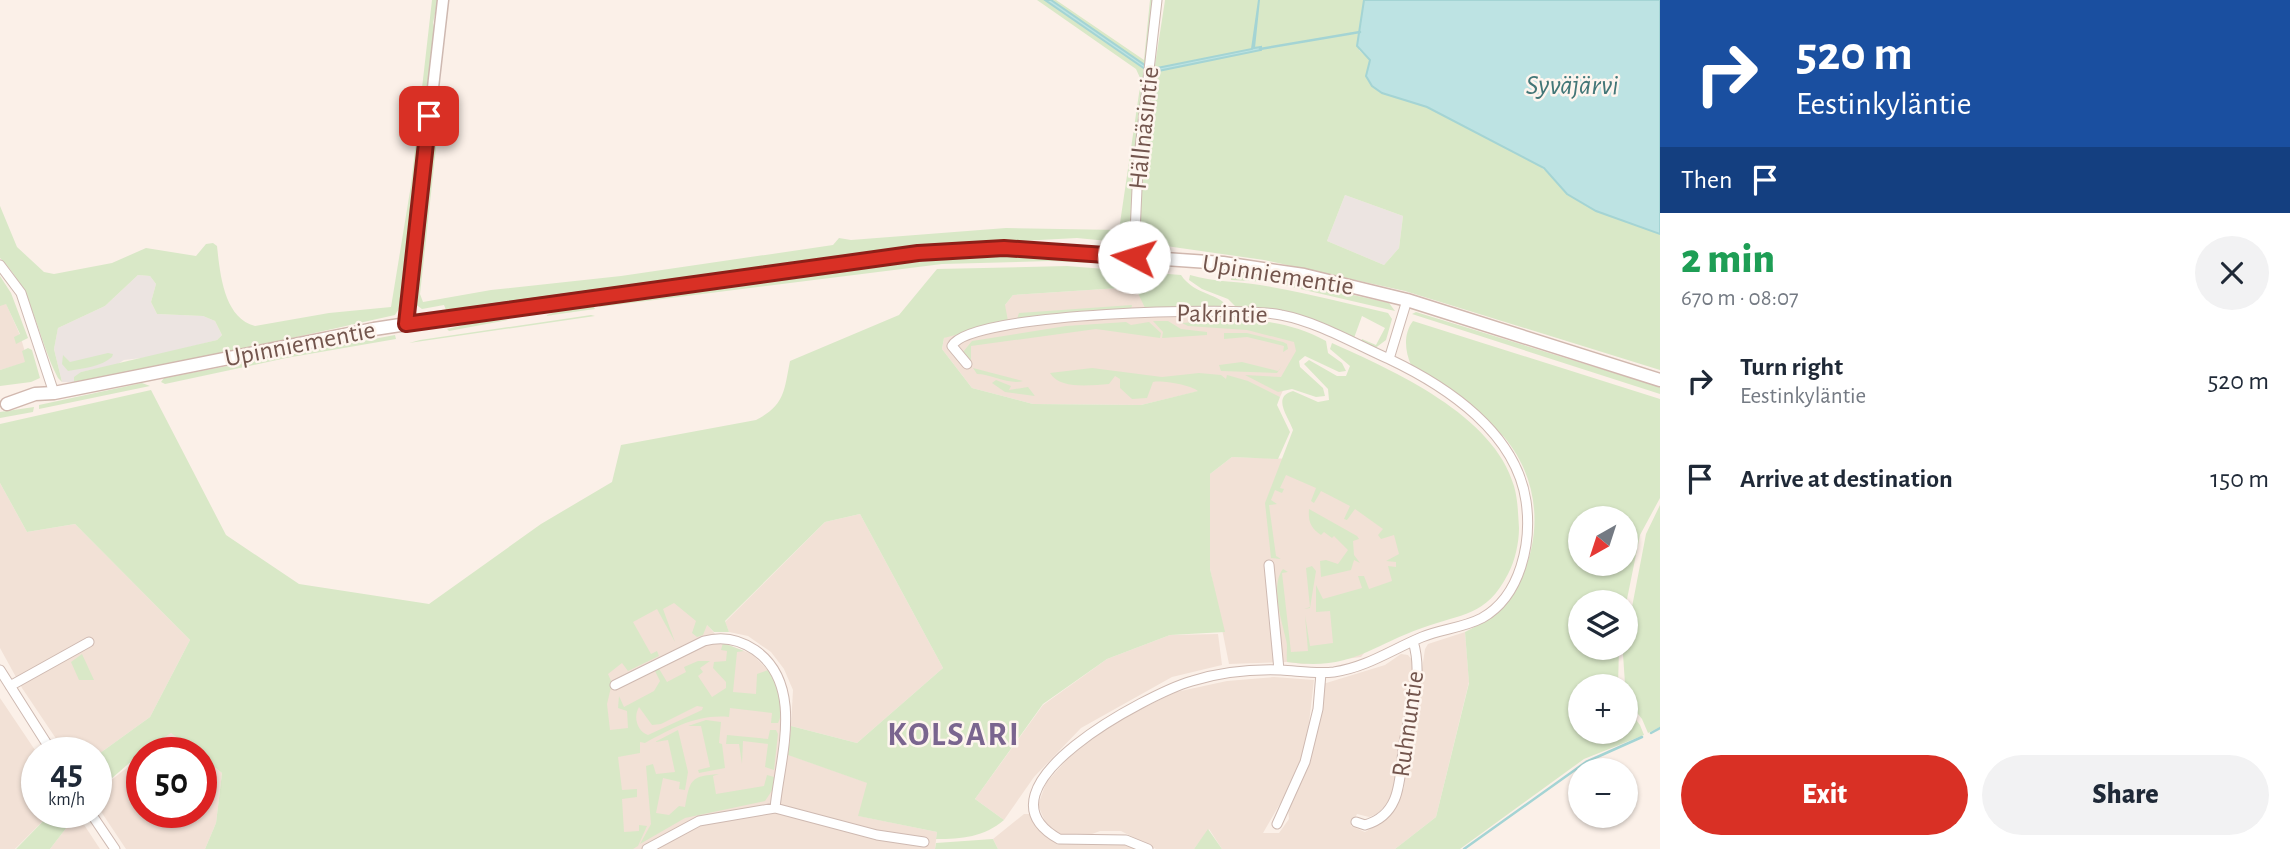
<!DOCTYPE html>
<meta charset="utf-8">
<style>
body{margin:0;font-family:"Alegreya Sans",sans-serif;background:#f2f2f3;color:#1f2937;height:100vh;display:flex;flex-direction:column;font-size:26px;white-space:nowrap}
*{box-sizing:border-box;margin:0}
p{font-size:23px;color:#747a83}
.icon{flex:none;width:38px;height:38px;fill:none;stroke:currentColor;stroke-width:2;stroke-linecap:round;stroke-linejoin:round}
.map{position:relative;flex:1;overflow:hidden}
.panel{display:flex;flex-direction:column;background:#fff;width:630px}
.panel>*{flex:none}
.banner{background:#1a4fa0;color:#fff;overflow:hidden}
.needle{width:46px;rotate:219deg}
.controls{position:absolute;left:1568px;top:506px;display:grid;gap:14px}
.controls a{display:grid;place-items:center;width:70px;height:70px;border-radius:50%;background:#fff;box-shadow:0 2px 5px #0004;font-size:35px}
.speed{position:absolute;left:21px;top:737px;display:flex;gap:14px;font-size:35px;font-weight:700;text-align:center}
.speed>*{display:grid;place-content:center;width:91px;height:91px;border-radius:50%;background:#fff;box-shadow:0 2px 5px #0004;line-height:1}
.speed small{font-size:18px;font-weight:400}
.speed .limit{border:10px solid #d22;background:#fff;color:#111}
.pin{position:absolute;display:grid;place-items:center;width:60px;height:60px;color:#fff;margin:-30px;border-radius:14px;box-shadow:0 4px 10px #0006}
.me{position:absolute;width:77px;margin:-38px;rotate:275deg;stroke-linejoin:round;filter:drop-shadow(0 0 5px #0008)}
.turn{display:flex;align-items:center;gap:24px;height:147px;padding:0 21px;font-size:32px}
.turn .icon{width:91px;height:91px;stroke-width:2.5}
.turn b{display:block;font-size:49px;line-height:60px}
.then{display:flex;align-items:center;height:66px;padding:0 21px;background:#0003;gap:14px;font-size:26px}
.round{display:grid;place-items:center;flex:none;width:74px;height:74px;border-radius:37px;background:#f2f2f3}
.head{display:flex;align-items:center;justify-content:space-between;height:119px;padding:0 21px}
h1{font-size:42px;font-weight:800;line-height:52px;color:#1e9e55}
.action{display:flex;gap:14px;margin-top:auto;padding:14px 21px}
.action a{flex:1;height:80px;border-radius:42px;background:#d93025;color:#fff;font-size:28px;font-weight:800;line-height:80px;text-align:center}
.action a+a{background:#f2f2f3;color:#1f2937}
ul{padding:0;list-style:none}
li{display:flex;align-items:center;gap:21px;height:98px;padding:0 21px}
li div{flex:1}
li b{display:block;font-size:26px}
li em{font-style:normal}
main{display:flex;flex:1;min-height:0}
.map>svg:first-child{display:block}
</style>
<main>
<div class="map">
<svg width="1660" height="849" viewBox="0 0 1660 849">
<rect width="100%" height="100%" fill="#fbf0e8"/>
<path fill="#f2e1d6" d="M1135,287L1142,299L1228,308L1300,340L1298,357L1280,397L1216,387L1141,405L1033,404L972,388L942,349L944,338L1005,305L1013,295Z
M0,290L20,335L28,362L0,370Z
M1232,457L1299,459L1418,537L1413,591L1361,657L1304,664L1287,662L1229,664L1210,569V474Z
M0,483L27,532L75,524L190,640L150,717L96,756V752H65L22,688L0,648Z
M860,514L943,668L857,743L791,726L793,690L784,669L771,652L748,636L729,632L725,622L825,522Z
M684,583L701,618L723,643L752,654L771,673L782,707L778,751L868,783L859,816L937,832L935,849H625L589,634Z
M1465,632L1469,682L1436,817L1395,849H1222L1209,829L1194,849H1156L1121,831H1100L1087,836L1061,837L1047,826L1038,805L1046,783L1069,757L1118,720L1176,692L1227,681L1274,677L1314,680L1306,749L1296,776L1263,833H1279L1289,819L1288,808L1309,763L1323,684L1385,665L1401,654L1408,655L1413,661V676L1407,716L1401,730L1398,774L1391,799L1377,814L1369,817L1357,814L1351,826L1365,832L1378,824L1404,788L1408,739L1416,710L1425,649L1428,644Z
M1218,634L1222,665L1172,677L1081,728L1034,777L1004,820L975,799L1043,705L1107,659L1170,635Z
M0,698L37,753V812H52L15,849H0Z
M171,732L197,752H146Z
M142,756V812H201V756L222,773L216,823L205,849H126L96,804V792Z
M77,814L100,849H50Z
M1024,814H1031L1044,835L1060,844H1125L1138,849H998L993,839Z"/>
<path fill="#ece4e1" d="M1345,195L1403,216L1399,248L1384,265L1327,241Z
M138,275L150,276L156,284L151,302L157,314L203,316L215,321L222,335L217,340L150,357L124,360L116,365L81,372L74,382H62L54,349L58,328L105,306Z"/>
<path fill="#d9e8c7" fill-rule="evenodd" d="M432,0H438L433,23L435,32L403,302L395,315L225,353L74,382V377L81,372L217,340L222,335L215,321L203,316L157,314L151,302L156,284L150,276L138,275L105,306L58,328L54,349L62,382L58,378C37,337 34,291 0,258V206L17,247L44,272L54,274L112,263L146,248L196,256L206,244L213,243L217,246C220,274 224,318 255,326L329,313L391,307L411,185Z
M1037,0H1045L1145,66L1051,0H1056L1144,60L1150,0H1155L1132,241L1128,243L1077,238L922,246L446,310L444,305L422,309L415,304L434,115L441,102L420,294L423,302L491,290L621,276L833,245L839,238L851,240L1006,228L1119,230L1141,80L1136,69Z
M1165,0H1364L1359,50L1370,60V67L1382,93L1427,107L1534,162L1554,177L1567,194L1596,211L1660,234V370L1405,291L1264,260L1145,243C1127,225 1160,36 1165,0ZM1345,195L1403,216L1399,248L1384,265L1327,241Z
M1050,255L1136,263L1133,265L1050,261L942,264L599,307L602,302C751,282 899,257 1050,255Z
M1067,266L1181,275C1195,296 1221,293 1228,308L1146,310L1135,287L1013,295L1005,305L1008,321L944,338L942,349L972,388L1033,404L1141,405L1198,391C1190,385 1163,380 1153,382L1147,398L1132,399L1120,388V379L1115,376L1109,384C1092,385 1060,390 1050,373L1092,368L1162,377L1199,373L1221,375L1226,379L1227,375L1248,381L1280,397L1277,405L1290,432L1278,459L1232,457L1210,474V569L1225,632L1170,635L1107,659L1043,704L975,799L1004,820C984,837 962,839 936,839L937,832L858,816L867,783L788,755L791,726L857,743L943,668L860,514L825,522L725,621L729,632H714L707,625L703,635L697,637L692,633L696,621L674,603L663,609L675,642L657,609L633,622L651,654L657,651L659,656L628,671L622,663L608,674L612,683L607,704L610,730L628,728L627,711L618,708L619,696L624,707L654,691L660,681L654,669L658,667L667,682L686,672L684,667L698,661H710L700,668L703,672L698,676L712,697L726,688V682L713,668L714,662L726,661L727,651L721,650L723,643L744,651L737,652L733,692L756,694L757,674L768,670C780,683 786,707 778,723H771L772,713L730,708L729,717C697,714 673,728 645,743L640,742V753L618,757L622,790L637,789V797L622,799L624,832L639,831V825L647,826L638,846L633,849H205L216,823L222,773L201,756V752H197L171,733L142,752L96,792V756L150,717L190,640L75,524L27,532L0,483V424L151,390L226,535L299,584L429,604L541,524L612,482L621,445L756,420C785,405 784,391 790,361L899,315L937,269ZM697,706L703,707L702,710L648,735C637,731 633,717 639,707L652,725L661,724Z
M1251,272L1389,303L1395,311L1270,282L1231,280V275Z
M1190,275C1214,282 1236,281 1260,285C1303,292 1345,303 1388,313L1392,319L1386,340L1374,349L1361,343L1362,339L1376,345L1385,328L1362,316L1354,338L1278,310L1236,307L1228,299L1202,289L1189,280Z
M0,276L11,293L28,338L16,344L14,337L20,334L6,304L0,306Z
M592,303L595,309L545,316L569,306Z
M1132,305L1131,310L1017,319L1019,313Z
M1416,312L1660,387V394L1412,314Z
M591,315L595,316L409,343L420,340Z
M1233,319C1267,320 1297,325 1326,341L1328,353L1342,363L1346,371L1339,372L1305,356L1299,361L1300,367L1323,388L1325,396L1316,397L1292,389L1278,392L1245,375L1281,377L1296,351L1294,342L1247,330L1188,326L1182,323Z
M508,320L449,331L447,329L482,321Z
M1153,321H1168L1181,329L1207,332V335L1162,338L1163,332Z
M1413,321L1660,399V498L1640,535L1626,604L1580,602V648H1619L1618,686H1580V732H1626V707L1640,725L1644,735L1584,759L1460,849H1395L1436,817L1469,683L1465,632C1539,597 1557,499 1504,437C1488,419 1415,374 1411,365C1405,351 1403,334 1413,321ZM1580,518H1626V564H1580Z
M1126,322L1131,325L1149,322L1161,333L1160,338L1096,329L971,346V361L963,352L972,341L1066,326Z
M1224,333H1247L1283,342L1287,344L1288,349L1283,352L1284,346L1247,337L1224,339Z
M395,335L396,339L286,358L165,384L161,382L164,378Z
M1332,343C1394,371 1494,415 1514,486C1518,500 1518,514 1519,528C1519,543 1515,561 1508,574C1486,617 1462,613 1422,628C1368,647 1352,671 1287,662C1286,654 1288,646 1286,640C1282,622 1270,585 1283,569L1288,572L1282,573L1291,652L1308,651L1305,615L1310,646L1333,643L1330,611L1316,612V585L1323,599L1362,588L1358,576H1364L1369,589L1392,581L1388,566L1396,567V562L1386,561L1399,554L1394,535L1381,539L1378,535L1383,529L1355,509L1347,520L1344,519L1350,506L1321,491L1314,503L1311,501L1316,488L1286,475L1280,488L1284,489L1282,493L1275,490L1271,500L1277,504L1269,505L1276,556L1281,559L1271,558L1265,503L1293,430C1289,417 1271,397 1293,391L1318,402L1329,400L1328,389L1304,364L1309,360L1337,376H1346L1350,366L1330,349Z
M28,348L32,350L40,378L31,382L0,386V370L25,362L22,351Z
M108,353L113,354L112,357C101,367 83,368 68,371L62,364L63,355L70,362Z
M1242,362L1278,371L1282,366L1277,373L1221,371L1219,365Z
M973,368L1023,381C1009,385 991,374 977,374Z
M996,380L1011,386L1009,390L1028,387L1035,396L1005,392L992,383Z
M142,383L150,386L39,409V405Z
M34,407L33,412L0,418V412Z
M1660,505V727L1648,733L1642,719L1626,699L1623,654L1646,534Z
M1309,509L1357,536L1359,539L1353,541L1354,555L1360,563L1354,560L1351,570L1321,577L1320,561L1326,560L1338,564L1348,550L1334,536L1332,538L1324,532L1321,535C1311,528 1308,522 1309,509Z
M1312,566L1316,571L1310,608L1304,609L1310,607L1306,568Z
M82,654L94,680H79L71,662Z
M706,720L721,722L719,743L722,744L725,768L699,773L698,770L710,767L701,726H688Z
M678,730L688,772L685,790L679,789L680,782L663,778L656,813L669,815L679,806L685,807C690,780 690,776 719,774L713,776L716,794L764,786L767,775L774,777L773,789L765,801L685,818L640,844L651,824L646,766L653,764L656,774L675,772L668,740L655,742Z
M770,730H776L778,734L774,770L765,767L768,744L743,741L742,764L739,744H726L727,735L768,739Z
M52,812L77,814L50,849H16Z
M1208,829L1222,849H1194Z
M993,839L998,849H935L936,843Z"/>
<path fill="#bde3e3" stroke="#a4d4d4" stroke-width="2" d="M1045,0H1051L1146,66L1145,69Z
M1259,0L1254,48L1261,47V50L1158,71L1157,68L1252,49Z
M1364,0H1660V234L1596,211L1567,194L1544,168L1427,107L1382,93L1372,86L1366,76L1370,60L1357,46Z"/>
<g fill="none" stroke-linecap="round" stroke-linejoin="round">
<path stroke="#a4d4d4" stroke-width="2.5" d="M1260,49L1360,32
M1651,733L1660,728
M1464,849L1586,762L1642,737"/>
<g stroke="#ceb9b1" stroke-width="11">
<path id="minor" d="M1134,257L1138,166L1157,0
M0,265L21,293L54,393
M967,364L952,346C968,312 1239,306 1281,315C1318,322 1355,344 1389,359
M1269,565L1279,670
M0,670L52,752
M615,685L704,641C722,636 739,639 755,650C805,685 780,757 775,808L699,821L647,849
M10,686L89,642
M775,808L877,835L924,842
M90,812L115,849
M1356,822L1365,825C1404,814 1399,774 1404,743C1410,707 1424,678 1413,641
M1277,824L1305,762L1318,709L1321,673
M1148,849L1126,840L1059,839C967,788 1150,693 1192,681C1221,672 1251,669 1281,670C1299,671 1316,674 1334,672C1367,667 1391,650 1422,637C1441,629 1463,628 1482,618C1521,596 1532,542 1526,501C1516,433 1448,387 1389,359L1407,300"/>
</g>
<g stroke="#ceb9b1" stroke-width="13">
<path id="tertiary" d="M406,324L443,0"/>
</g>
<g stroke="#d1b8af" stroke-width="15">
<path id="secondary" d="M7,404L35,394L54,393L374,329L505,309L917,253L1005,248L1223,263L1304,275L1407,300L1660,380"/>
</g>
<use href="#minor" stroke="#fff" stroke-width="9"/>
<use href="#tertiary" stroke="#fff" stroke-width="10"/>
<use href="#secondary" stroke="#fff" stroke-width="12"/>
</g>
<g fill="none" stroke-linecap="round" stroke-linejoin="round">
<g stroke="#8d1f18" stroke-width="18">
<path id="route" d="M429,116L406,324L918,253L1004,248L1134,257"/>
</g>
<use href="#route" stroke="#d93025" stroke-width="12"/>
</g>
<g text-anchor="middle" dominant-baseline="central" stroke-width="5" stroke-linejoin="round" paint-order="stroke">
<g font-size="26" fill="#73554d" stroke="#fef5ee">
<text transform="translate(1144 128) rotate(-84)">Hällnäsintie</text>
<text transform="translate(1278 275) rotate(9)">Upinniementie</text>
<text transform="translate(1222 314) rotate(1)">Pakrintie</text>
<text transform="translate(300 344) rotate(-11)">Upinniementie</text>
<text transform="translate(1408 724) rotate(-82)">Ruhnuntie</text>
</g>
<g font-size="28" font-style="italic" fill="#427677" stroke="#fef5ee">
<text x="1572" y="86">Syväjärvi</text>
</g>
<g font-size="33" font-weight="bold" letter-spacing="2" fill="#7a658f" stroke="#fef5ee">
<text x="954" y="735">KOLSARI</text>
</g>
</g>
</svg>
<div class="controls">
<a><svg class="needle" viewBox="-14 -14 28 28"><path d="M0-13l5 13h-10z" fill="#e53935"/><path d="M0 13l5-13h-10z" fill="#747a83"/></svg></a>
<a><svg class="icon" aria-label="layers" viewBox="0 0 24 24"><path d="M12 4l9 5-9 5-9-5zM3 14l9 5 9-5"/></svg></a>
<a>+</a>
<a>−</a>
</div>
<div class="speed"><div>45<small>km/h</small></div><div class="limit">50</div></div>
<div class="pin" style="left:429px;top:116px;background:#d93025"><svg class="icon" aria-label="arrive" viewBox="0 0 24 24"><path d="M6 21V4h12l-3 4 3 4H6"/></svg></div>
<svg class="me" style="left:1134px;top:257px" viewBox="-20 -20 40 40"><circle r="19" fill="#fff"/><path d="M0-13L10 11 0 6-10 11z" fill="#d93025"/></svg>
</div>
<section class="panel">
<div class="banner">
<div class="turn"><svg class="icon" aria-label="right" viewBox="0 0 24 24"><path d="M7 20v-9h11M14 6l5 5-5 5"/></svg><div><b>520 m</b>Eestinkyläntie</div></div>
<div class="then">Then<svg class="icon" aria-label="arrive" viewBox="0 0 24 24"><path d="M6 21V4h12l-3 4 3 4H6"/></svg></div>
</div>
<div class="head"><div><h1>2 min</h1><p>670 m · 08:07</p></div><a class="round"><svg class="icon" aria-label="close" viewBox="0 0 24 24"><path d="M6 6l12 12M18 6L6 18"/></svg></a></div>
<ul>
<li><svg class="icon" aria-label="right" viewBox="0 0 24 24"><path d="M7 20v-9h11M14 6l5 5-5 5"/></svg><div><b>Turn right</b><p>Eestinkyläntie</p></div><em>520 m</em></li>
<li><svg class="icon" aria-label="arrive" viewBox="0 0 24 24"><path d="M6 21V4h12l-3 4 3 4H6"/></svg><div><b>Arrive at destination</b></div><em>150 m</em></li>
</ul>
<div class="action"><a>Exit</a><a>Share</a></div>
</section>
</main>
